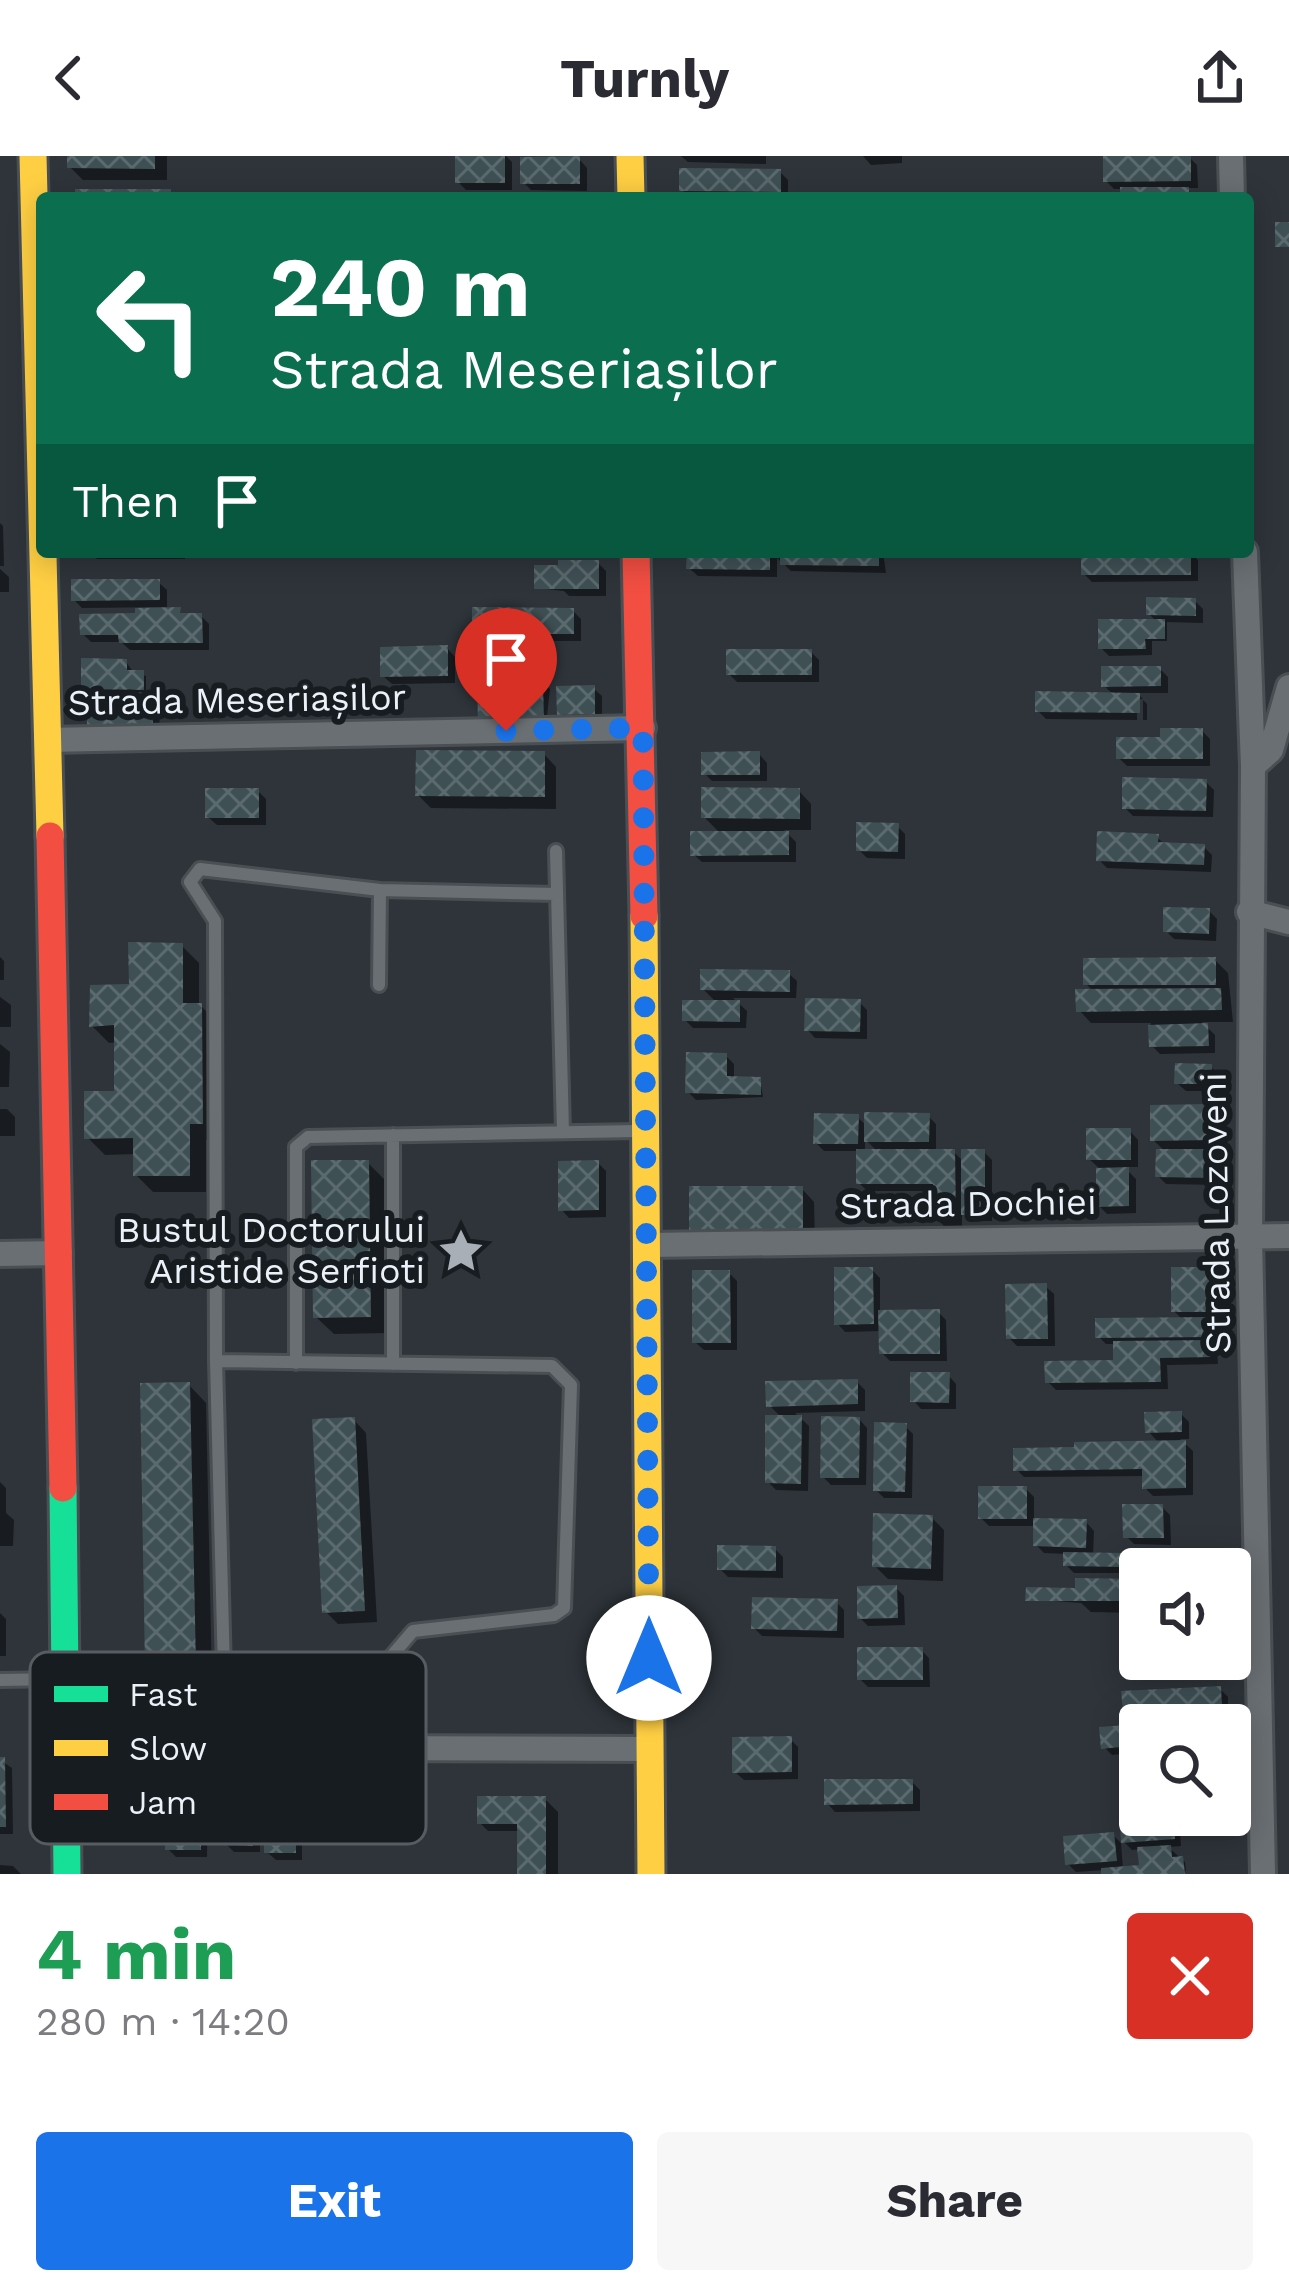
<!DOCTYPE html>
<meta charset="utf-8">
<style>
body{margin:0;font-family:"Work Sans",sans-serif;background:#f7f7f7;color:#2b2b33;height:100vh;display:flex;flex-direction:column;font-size:45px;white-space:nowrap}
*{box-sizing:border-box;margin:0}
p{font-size:39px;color:#7c7c81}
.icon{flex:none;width:66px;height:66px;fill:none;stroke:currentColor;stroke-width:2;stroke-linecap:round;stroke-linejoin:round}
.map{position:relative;height:1718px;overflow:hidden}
.sheet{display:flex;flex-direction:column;background:#fff;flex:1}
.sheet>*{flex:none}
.banner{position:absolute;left:36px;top:36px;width:1218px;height:366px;border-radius:12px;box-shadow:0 6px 30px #0003;background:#0b6e4f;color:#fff;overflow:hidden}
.tools{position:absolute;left:1119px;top:1392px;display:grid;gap:24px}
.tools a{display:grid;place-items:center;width:132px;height:132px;border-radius:12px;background:#fff;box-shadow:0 6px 30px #0003;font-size:60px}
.pin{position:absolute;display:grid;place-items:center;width:102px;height:102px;color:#fff;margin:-123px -51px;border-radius:50% 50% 50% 0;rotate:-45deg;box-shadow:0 0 12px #0007}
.pin .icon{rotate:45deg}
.me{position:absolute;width:132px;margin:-66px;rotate:0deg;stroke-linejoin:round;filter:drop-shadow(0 0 9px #0008)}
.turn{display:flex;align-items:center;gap:42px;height:252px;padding:0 36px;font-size:54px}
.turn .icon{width:156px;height:156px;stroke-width:2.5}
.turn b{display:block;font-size:84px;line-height:102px}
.then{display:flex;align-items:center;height:114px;padding:0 36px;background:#0003;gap:24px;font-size:45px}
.round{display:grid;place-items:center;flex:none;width:126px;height:126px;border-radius:12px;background:#f7f7f7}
.head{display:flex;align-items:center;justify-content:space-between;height:204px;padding:0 36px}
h1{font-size:72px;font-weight:700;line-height:90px;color:#1e9e55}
.action{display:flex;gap:24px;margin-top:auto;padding:24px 36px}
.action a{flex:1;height:138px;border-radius:12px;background:#1a73e8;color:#fff;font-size:48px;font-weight:700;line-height:138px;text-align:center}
.action a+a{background:#f7f7f7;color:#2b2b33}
header{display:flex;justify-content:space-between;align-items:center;height:156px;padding:0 36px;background:#fff;font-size:54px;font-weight:700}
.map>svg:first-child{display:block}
</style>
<header><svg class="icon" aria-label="back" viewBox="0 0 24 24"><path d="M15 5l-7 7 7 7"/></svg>Turnly<svg class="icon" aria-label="share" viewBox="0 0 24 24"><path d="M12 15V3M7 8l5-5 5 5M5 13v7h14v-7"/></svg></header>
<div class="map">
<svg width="1289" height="1718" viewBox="0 0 1289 1718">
<defs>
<pattern id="building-cross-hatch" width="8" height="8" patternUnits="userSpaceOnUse" patternTransform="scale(3)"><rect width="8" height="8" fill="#3f5055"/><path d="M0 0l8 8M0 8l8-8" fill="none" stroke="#5b6a6e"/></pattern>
</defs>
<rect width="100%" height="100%" fill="#2e343a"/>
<path fill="#0007" fill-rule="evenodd" d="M70,0H167V24H83L70,11Z
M458,0H506L512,6V34H466L458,26Z
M681,0H766V8L688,6Z
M902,0V7L871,9L863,0Z
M1106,0L1189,1L1197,9L1198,32H1186L1196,42H1123V33H1114L1106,25Z
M579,3L587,12V35L531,34L523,26Z
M780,16L788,24V42H690L682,34Z
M0,367L3,370L4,410H0Z
M89,396H185V403H97Z
M690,396H777L783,402V396H883L886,417L791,415L777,402V421L698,420L689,412Z
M1190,396L1198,404V425L1092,426L1084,418Z
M598,407L606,415V440H569L564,435L537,432L561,412Z
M0,413L9,421V436H0Z
M158,426L167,434V451L82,452L74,444Z
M1195,445L1203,453V467L1167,466V485H1152V499L1109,500L1101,492L1157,466L1149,458Z
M573,455L581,463V485H484L475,477Z
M201,460L209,468V494H130L121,486H91L83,478Z
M447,492L455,501V527L392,528L383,520Z
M811,496L819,504V526H737L729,518Z
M126,506L134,517L146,520V536H134V540H92L84,532Z
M1160,513L1168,521V537H1137L1143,543H1137V564L1046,563L1038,555L1114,539L1104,530Z
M542,525L550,533L546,569L517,555H502V568L480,526Z
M593,532L602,540V565H568L560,557Z
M1143,544L1147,548V564H1143Z
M151,546L159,554L160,576L99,577L90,569Z
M1202,575L1210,583V610H1127L1119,602L1163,584Z
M544,598L556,611V653L431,652L418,639Z
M759,598L767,607V625H712L704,617Z
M1206,626L1214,634L1213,661L1133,660L1125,652Z
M258,635L266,643V669H217L208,661Z
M799,635L811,648V674H784L796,686V706H702L693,698L721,678L704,661Z
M897,670L905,678V703L867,702L859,694Z
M1157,681L1166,690L1204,691L1212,699L1211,716L1107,712L1099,704Z
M1209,755L1217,763L1216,785L1174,783L1166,775Z
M182,790L199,807V848L218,867L219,984H206V1036H153L136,1019V998L105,999L87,981L117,938V886L109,887L92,870Z
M0,801L4,805V824H0Z
M1215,804L1228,817L1233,866H1202L1215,879V897L1160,898L1152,890L1151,867H1091L1079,854L1094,836L1086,828Z
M788,817L797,825L796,842H733L747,855L746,872H693L685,864L717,847L703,833Z
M0,841L11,849V871H0Z
M859,846L867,854V883L815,882L807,873Z
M0,888L10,896L9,931H0Z
M726,900L734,908V923L760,924L763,941L696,944L688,936Z
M1211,911L1219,919V935H1186L1177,927Z
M1210,951L1218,959L1219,991H1208L1221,1005V1029L1166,1028L1158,1020L1166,996L1153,984Z
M0,953H7L15,961V980H0Z
M928,960L936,968V996H954L964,1006L984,996L992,1004V1065H972L962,1056V1070H944L936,1062V1035H867L859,1027V995H824L816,987L857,961L867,970ZM865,983L878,996H865Z
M1130,975L1138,984V1011H1124L1136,1023V1057L1107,1058L1099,1050V1012L1089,1003Z
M368,1007L385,1024L387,1177L334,1178L316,1161Z
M598,1007L606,1015V1061L569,1062L561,1053Z
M802,1033L814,1046L815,1084L705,1085L692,1072Z
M872,1114L880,1122V1157L938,1156L946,1164L947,1205H890L882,1197L881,1175L845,1176L837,1167Z
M1219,1114L1227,1122L1228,1163H1210L1219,1173V1188H1211L1217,1195L1218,1208L1167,1209L1168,1233L1056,1234L1048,1226L1116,1207V1188H1106L1098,1180L1184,1165L1174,1155Z
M729,1117L737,1125V1194H704L695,1186Z
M1045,1130L1054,1138L1055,1190H1017L1009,1182Z
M948,1219L956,1228V1253H921L913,1244Z
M857,1226L865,1234V1255L795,1257L809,1270L808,1335L776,1334L768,1326L782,1262L769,1249Z
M189,1229L206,1247L212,1526L165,1527L148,1510Z
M1181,1258L1189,1266V1283H1180L1193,1295V1339L1153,1340L1145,1332V1320L1024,1321L1016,1313L1160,1288L1148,1275Z
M859,1263L867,1272L866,1329H831L823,1321Z
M354,1264L366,1277L377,1466L338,1468L325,1455Z
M905,1270L913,1278L912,1342H884L876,1334Z
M0,1326L6,1332V1357L14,1364L13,1390H0Z
M1026,1333L1034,1341V1365L1086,1366L1094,1375L1093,1399L1122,1400L1130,1408V1417H1074L1066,1409V1398L1044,1397L1036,1389V1370H989L981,1362Z
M1162,1351L1170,1359L1171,1389L1134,1388L1126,1380Z
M932,1362L944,1374L943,1425L888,1423L875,1410Z
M775,1393L783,1401V1422L728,1421L720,1413Z
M1140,1426V1457L1091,1456L1081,1447L1028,1443Z
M896,1432L904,1440L905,1469L868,1470L860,1462Z
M836,1446L844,1454V1482L762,1480L754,1472Z
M0,1457L6,1463V1500H0Z
M1140,1492V1503H1227V1517L1141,1520L1133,1512Z
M921,1494L929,1502L930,1531H868L860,1523Z
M1220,1533L1228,1541V1557L1134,1561L1126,1553Z
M1140,1571V1624H1133L1125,1616L1123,1598L1112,1599L1104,1591Z
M790,1583L798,1591V1623L744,1624L735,1616Z
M0,1604L12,1612L13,1678H0Z
M1230,1623L1235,1628L1236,1646L1230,1647Z
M199,1625L208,1633L207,1701H176L168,1693Z
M294,1626L302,1634V1704H276L267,1696Z
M912,1626L920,1634V1655L835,1656L827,1647Z
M141,1627L149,1635L148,1689L114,1688L106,1680Z
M545,1643L558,1656V1718H520V1675H488L480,1667Z
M252,1650L260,1658V1696H234L226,1688Z
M1172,1667L1180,1676L1181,1690L1168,1691L1185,1706L1186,1715L1104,1718V1714L1076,1716L1068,1708L1113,1679L1121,1687L1123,1713L1142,1712L1141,1693L1132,1694L1124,1686Z
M0,1709L13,1710L21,1718H0Z"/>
<path fill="url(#building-cross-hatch)" d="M67,0H155V13L67,12Z
M455,0H505V27H455Z
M580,0V28H520V1Z
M1103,0H1191V25L1103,26Z
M679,12L781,13V36L679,35Z
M1120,31H1189V42H1120Z
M75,33H171V42H75Z
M1275,66H1289V91H1275Z
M687,396H770V414L686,413Z
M780,396H879V410L780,409Z
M1081,396H1191V419H1081Z
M558,404H599V433H534V409H558Z
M71,423H160V444L71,445Z
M1146,441L1196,442V460L1146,459Z
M181,451L180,457H202L203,487H119L118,479H80L79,458L135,457V452Z
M472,451L574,452V478H472Z
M1098,463H1165V483H1145L1146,493H1098Z
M448,489V520L380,521V491Z
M726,493H812V519H726Z
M81,502L127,503V514H144V534L81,533Z
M1101,510H1161V530L1101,531Z
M543,522L544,567H514V548H500V566H478L477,523Z
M595,529V558L557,559L556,530Z
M1035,535L1140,537V557L1035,556Z
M152,543L153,569L87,570V544Z
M1160,572H1203V603H1116V581H1160Z
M416,594L545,595V641L415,640Z
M760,595V619H701V596Z
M1122,621L1207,623L1206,655L1122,653Z
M701,631L800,632V663L701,662Z
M205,632H259V662H205Z
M856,666L899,667L898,696L856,695Z
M690,675H789V699L690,700Z
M1097,675L1159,678L1158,686L1205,688L1204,709L1096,705Z
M1163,751L1210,752L1209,778L1163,776Z
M128,786L183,787V847H202L203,968H190V1020H133V982L84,983V935H114V869L89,871L90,829L129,828Z
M1216,801V829H1083V802Z
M700,813L790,814V836L700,834Z
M1221,832L1222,854L1076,856L1075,833Z
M805,842L861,843L860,876L804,875Z
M682,844H740V866L682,865Z
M1208,867L1209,890L1149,891L1148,869Z
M686,896L727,897V920L761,921V939L685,937Z
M1175,907L1212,908V928H1174Z
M1211,948L1212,984L1150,985V949Z
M864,956L930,957L929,986H864Z
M814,957L859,958L858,988H813Z
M1086,972H1131V1004H1086Z
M856,993H955L956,1063H933V1028H856Z
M961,993H985V1058L961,1059Z
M1156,993H1214V1022L1155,1021Z
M311,1004H369L371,1161L313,1162Z
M599,1004V1054L558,1055V1005Z
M1129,1011V1050L1096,1051V1012Z
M689,1030H803V1073L689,1074Z
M834,1111H873L874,1168L834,1169Z
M1171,1111H1220L1221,1156H1171Z
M692,1114H730L731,1187H692Z
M1047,1127L1048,1183H1006L1005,1128Z
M940,1153V1198H879L878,1154Z
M1212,1161L1213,1181L1095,1182V1162Z
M1210,1184L1211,1201L1160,1202L1161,1226L1045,1227L1044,1205L1113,1204V1185Z
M910,1216H950L949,1247L910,1246Z
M858,1223V1248L766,1251L765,1225Z
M190,1226L196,1510L145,1511L140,1227Z
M1182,1255V1276L1145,1277L1144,1256Z
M765,1259H802L801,1328L765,1327Z
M821,1260L860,1261L859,1322H820Z
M355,1261L365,1455L322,1457L312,1263Z
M874,1266L907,1267L905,1336L873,1335Z
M1186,1284V1332L1142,1333V1313L1013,1315V1292L1074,1291V1286Z
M978,1330H1027V1363H978Z
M1122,1348H1163L1164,1382H1123Z
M873,1357L933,1359L931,1413L872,1411Z
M1033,1362L1087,1363L1086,1392L1033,1390Z
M717,1389L776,1390V1415L717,1414Z
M1063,1396L1123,1397V1411L1063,1410Z
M1075,1422L1140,1423V1445H1025L1026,1431L1075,1432Z
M897,1429L898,1462L857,1463V1430Z
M752,1441L838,1443L837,1475L751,1473Z
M1129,1489H1140V1503H1220V1510L1130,1513Z
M857,1491H923V1524H857Z
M1221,1530L1222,1550L1123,1555L1121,1535Z
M1225,1561L1226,1569H1168V1566Z
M1140,1568V1589L1101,1593L1099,1571Z
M792,1580V1616L732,1617V1581Z
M1140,1594V1616L1122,1617L1120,1596Z
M0,1601H5L6,1671H0Z
M166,1621L201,1622V1694H165Z
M264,1623H295L296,1697H264Z
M824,1623H913V1648L824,1649Z
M477,1640H546V1718H517V1668H477Z
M224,1646L254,1647L253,1690L223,1689Z
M1173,1664L1175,1683L1121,1687L1120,1669Z
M1114,1676L1117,1705L1065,1709L1063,1680Z
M1171,1689L1172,1701L1183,1700L1185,1718H1101V1712L1139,1709L1137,1691Z"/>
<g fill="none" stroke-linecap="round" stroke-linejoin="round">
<g stroke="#4a4f54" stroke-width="18">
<path id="lane" d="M556,695L563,976
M379,829L380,734
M393,979V1208
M216,1205L552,1210L571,1229L564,1452L554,1459L413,1475L377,1517L363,1525L240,1526L230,1523L224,1515L216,1205L215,765L190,726L200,713L380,734L557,738
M296,1207V991L308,981L638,975
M0,1524L61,1523"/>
</g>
<g stroke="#4a4f54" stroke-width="30">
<path id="street" d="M1231,0L1232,42
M1245,396L1253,610L1250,1080L1263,1718
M47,584L643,572
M1253,610L1271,594L1289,531
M1249,756L1289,766
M648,1089L1289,1080
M0,1098L60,1097
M63,1591L649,1593"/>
</g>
<g stroke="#4a4f54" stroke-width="33">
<path id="fast" d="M63,1332L67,1718"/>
</g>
<g stroke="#4a4f54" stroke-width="33">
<path id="slow" d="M33,0L50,680
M630,0L631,42
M644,760L651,1718"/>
</g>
<g stroke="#4a4f54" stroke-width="33">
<path id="jam" d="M636,396L644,760
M50,680L63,1332"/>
</g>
<use href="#lane" stroke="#6a6f73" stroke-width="12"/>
<use href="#street" stroke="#6a6f73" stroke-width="24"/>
<use href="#fast" stroke="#16e098" stroke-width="27"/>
<use href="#slow" stroke="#ffcf43" stroke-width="27"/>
<use href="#jam" stroke="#f24e42" stroke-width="27"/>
</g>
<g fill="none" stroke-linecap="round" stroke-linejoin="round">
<path stroke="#1a73e8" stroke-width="21" stroke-dasharray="0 37.8" d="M506,575L643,572L649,1502"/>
</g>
<defs>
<g id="sight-bare" transform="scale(3.6)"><path d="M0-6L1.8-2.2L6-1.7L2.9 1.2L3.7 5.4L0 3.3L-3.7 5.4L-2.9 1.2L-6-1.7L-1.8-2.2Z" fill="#a8afb6" stroke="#171c20" stroke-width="2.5" paint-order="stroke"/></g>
</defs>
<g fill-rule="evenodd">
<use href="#sight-bare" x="461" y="1095"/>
</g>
<g text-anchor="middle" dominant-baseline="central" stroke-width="12" stroke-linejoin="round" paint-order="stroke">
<g font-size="36" fill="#eaf1f8" stroke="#171c20">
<text transform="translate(237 544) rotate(-1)">Strada Meseriașilor</text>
<text transform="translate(968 1048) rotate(-1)">Strada Dochiei</text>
<text transform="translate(1216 1057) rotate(-91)">Strada Lozoveni</text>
</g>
<g font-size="36" fill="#eaf1f8" stroke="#171c20" text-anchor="end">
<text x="425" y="1074">Bustul Doctorului<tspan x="425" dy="41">Aristide Serfioti</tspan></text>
</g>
</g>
<rect x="30" y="1496" width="396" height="192" rx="18" fill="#171c20" stroke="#565c61" stroke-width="3"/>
<rect x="54" y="1530" width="54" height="16" fill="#16e098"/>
<rect x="54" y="1584" width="54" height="16" fill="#ffcf43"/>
<rect x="54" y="1638" width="54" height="16" fill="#f24e42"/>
<g font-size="33" fill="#eaf1f8">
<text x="129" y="1550">Fast</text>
<text x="129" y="1604">Slow</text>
<text x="129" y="1658">Jam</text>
</g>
</svg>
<div class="tools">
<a><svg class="icon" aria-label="sound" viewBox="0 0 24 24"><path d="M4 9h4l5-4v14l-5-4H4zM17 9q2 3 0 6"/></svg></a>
<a><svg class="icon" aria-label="search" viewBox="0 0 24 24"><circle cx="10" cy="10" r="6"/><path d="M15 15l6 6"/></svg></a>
</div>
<div class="pin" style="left:506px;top:575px;background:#d93025"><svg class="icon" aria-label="arrive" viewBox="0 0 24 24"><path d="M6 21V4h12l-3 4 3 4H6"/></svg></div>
<svg class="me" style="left:649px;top:1502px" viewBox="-20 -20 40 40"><circle r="19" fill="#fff"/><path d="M0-13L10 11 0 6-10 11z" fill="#1a73e8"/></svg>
<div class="banner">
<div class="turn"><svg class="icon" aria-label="left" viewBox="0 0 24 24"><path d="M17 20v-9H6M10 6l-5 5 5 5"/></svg><div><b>240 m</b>Strada Meseriașilor</div></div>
<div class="then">Then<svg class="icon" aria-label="arrive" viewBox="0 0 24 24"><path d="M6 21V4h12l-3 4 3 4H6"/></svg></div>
</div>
</div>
<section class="sheet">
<div class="head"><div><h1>4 min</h1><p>280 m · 14:20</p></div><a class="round" style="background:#d93025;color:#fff"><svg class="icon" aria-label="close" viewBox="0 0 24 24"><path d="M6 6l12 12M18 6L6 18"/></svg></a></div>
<div class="action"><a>Exit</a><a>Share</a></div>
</section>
